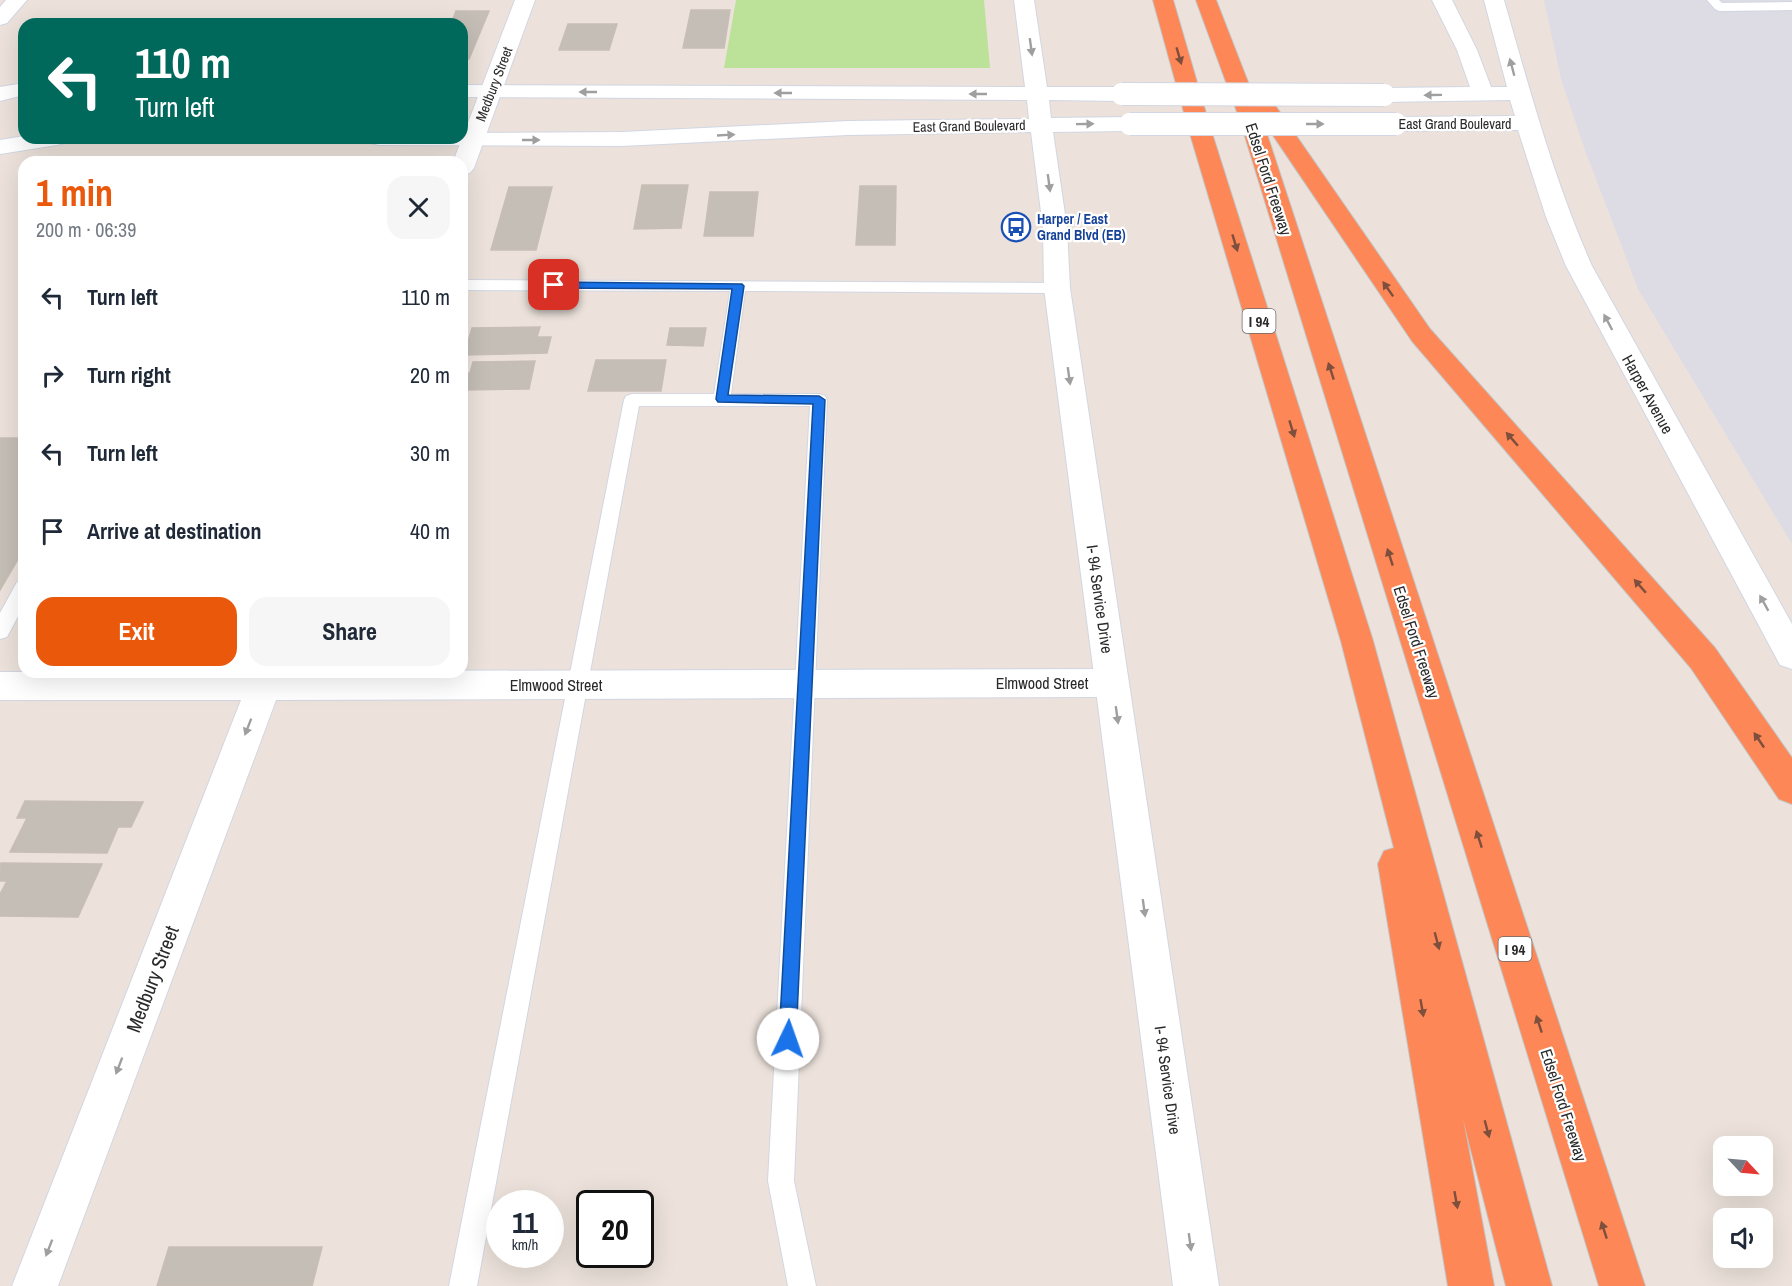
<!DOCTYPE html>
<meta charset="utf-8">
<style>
body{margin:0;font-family:"Archivo Narrow",sans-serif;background:#f6f6f7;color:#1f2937;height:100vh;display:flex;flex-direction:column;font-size:22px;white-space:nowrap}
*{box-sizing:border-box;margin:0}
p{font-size:20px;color:#747a83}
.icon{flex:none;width:33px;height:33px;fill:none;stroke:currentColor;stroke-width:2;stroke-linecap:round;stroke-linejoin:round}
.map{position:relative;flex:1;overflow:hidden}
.drawer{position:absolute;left:18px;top:156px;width:450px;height:522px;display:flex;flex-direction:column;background:#fff;border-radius:18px;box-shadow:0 6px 24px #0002}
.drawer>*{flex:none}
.top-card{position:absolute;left:18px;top:18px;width:450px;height:126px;border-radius:18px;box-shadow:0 6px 24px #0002;background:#00695c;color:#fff;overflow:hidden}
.needle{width:39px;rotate:116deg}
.tools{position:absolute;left:1713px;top:1136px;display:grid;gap:12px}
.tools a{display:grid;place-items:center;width:60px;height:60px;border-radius:12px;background:#fff;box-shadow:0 6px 24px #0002;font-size:30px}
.speed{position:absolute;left:486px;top:1190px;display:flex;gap:12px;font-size:30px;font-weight:700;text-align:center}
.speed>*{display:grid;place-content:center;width:78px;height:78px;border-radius:50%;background:#fff;box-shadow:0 6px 24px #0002;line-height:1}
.speed small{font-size:15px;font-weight:400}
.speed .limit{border:3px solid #111;border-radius:9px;background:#fff;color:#111}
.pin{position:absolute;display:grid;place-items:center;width:51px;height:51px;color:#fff;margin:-26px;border-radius:12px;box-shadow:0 3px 9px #0006}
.me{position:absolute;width:66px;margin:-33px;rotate:3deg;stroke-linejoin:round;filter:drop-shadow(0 0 4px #0008)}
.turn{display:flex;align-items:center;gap:21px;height:126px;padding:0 18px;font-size:27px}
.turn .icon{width:78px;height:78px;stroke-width:2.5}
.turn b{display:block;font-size:42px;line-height:51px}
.round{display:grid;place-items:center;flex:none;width:63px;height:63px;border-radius:18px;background:#f6f6f7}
.head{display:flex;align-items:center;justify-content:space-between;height:102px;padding:0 18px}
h1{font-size:36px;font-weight:700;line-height:45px;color:#ea580c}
.action{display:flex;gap:12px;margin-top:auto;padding:12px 18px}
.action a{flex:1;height:69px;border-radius:18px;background:#ea580c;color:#fff;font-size:24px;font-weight:700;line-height:69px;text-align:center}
.action a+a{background:#f6f6f7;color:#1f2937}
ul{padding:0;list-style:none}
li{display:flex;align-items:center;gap:18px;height:78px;padding:0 18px}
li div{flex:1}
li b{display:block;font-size:22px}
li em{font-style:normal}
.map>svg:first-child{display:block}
</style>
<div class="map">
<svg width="1792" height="1286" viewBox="0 0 1792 1286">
<rect width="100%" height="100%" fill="#ece2db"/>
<path fill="#dddce4" d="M1544,0H1792V544L1638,289L1586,153L1561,79Z"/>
<path fill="#bbe298" d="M736,0H984L990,68H724Z"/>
<path fill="#c4beb7" stroke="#c7beb5" stroke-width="1.5" d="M691,10H730L724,48H683Z
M456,11H489L469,59H462V24H451Z
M568,24H617L609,50H559Z
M642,185H688L681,228L634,229Z
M860,186H896L895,245H856Z
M509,187H552L536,250H491Z
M710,192H758L753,236H704Z
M540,327L537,337H551L547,353L464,355L472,328Z
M670,328H706L703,346L667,345Z
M596,360H666L661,391H588Z
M535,361L529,389L462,390V373H470L473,362Z
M0,438H24V549L0,590Z
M25,801L143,802L131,827H118L107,853L10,852L27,818H17Z
M1,863L102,864L78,917L0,916V894L7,881H0Z
M169,1247H322L312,1286H157Z"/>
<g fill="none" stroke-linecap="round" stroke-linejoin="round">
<g stroke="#d1d6e2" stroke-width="2">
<path id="lane" d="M1707,0H1719L1722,3L1792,2V10L1719,11L1715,9Z
M462,280L1057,283L1065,288L1057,293L745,291L731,394H819L825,396L827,400L794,1181L816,1286H788L768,1181L810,406H639L477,1286H449L624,400L626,396L632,394H714L730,291L462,290Z
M24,579V605L7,637L0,639V613L17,582Z"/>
</g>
<g stroke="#d1d6e2" stroke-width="2">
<path id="street" d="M6,0H27L7,23L0,25V7Z
M515,0H535L474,168L470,173L462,175V162H453Z
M1112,669L1124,673L1129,683L1124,693L1112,697L276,700L58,1286H12L241,700H0V672Z"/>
</g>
<g stroke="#d1d6e2" stroke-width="2">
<path id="secondary" d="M1014,0H1034L1047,87H1122L1130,89L1133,94L1130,99L1122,101L1049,100L1051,118L1130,117L1138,119L1141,124L1138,129L1130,131L1053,132L1067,228L1070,288L1219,1286H1173L1044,288L1043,228L1031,132L848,135L622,146L379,145L371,143L368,138H462V133L622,132L848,121L1029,119L1027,100L462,97V85L1025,87Z
M1432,0H1452L1477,50L1491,87H1507L1484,0H1504C1530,91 1554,180 1592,266L1792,624V669L1780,665L1566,266L1546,217L1518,130L1396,131L1388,129L1385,124L1388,119L1396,117L1515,116L1510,100L1384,102L1376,100L1373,95L1376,90L1384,88L1470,87L1457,50Z
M24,83V95L0,101V87Z
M24,136V138H68L65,143L57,145L0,154V140Z"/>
</g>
<g stroke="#c3c3c3" stroke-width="2">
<path id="highway" d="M1153,0H1173L1210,127L1373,641L1552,1286H1506L1463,1119L1494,1286H1448L1378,864L1384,851L1394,848L1341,641L1188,127Z
M1196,0H1216L1253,95L1260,93L1268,95L1430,329L1715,648L1792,758V804L1779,799L1691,668L1412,341L1262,119L1645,1286H1599L1240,120Z"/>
</g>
<use href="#lane" fill="#fff" fill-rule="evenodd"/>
<use href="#street" fill="#fff" fill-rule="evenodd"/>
<use href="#secondary" fill="#fff" fill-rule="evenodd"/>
<use href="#highway" fill="#fd8756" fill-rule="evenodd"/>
<g stroke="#d1d6e2" stroke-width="24" stroke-linecap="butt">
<path id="secondary-bridge" d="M1122,94L1384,95
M1130,124H1396"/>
</g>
<use href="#secondary-bridge" stroke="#fff" stroke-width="22"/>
</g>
<defs><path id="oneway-solid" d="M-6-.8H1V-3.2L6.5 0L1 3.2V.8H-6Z" transform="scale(1.5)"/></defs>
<g fill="#9f9f9f">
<use href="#oneway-solid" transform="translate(1031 47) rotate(82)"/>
<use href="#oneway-solid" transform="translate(1512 67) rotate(-105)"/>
<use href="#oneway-solid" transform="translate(588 92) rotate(-180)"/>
<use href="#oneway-solid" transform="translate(783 93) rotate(-180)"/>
<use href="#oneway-solid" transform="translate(978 94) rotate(-180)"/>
<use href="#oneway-solid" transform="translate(1433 95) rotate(179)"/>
<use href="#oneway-solid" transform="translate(1085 124) rotate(-1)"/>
<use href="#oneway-solid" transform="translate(1315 124)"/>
<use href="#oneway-solid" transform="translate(726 135) rotate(-3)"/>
<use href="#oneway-solid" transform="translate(531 140)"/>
<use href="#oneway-solid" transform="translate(1049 183) rotate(82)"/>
<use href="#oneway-solid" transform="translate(1608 322) rotate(-118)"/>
<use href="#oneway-solid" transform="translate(1069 376) rotate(82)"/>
<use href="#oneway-solid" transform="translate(1764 603) rotate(-119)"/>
<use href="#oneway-solid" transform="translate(1117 715) rotate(82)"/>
<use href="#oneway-solid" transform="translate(248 727) rotate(111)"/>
<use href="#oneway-solid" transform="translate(1144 908) rotate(82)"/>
<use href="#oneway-solid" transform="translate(119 1066) rotate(111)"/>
<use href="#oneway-solid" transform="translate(1190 1242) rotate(82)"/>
<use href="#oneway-solid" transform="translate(49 1248) rotate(111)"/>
</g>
<g fill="#7e4f3c">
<use href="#oneway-solid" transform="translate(1179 56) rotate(74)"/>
<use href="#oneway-solid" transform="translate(1235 243) rotate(73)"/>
<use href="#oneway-solid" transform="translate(1388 289) rotate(-125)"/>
<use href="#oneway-solid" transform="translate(1331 371) rotate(-108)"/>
<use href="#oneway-solid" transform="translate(1292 429) rotate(73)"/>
<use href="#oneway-solid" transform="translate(1512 439) rotate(-131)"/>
<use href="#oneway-solid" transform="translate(1390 557) rotate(-108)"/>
<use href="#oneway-solid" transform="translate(1640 586) rotate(-131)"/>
<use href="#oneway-solid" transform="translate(1759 740) rotate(-124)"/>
<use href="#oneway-solid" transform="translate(1479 839) rotate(-108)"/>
<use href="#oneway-solid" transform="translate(1437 941) rotate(75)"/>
<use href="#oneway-solid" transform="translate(1422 1008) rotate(80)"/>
<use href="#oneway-solid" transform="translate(1539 1024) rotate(-108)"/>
<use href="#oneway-solid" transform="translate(1487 1129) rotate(75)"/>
<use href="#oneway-solid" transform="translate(1456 1200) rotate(80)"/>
<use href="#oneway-solid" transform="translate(1604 1230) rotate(-108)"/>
</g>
<path fill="#1a73e8" stroke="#114b97" stroke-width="1.5" d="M554,282L742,284L744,286L728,395L819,396L825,400L796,1039L794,1045L788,1048L782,1045L779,1039L813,404L718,402L716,399L732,289L550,288L549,285Z"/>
<defs>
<g id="bus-ring" transform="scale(1.5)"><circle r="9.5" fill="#fff" stroke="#1a4fb4" stroke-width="1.5"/><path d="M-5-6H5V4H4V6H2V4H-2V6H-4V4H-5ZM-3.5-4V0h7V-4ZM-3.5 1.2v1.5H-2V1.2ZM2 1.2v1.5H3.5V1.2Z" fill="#1a4fb4"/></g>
</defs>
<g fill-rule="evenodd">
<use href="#bus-ring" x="1016" y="227"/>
</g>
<g text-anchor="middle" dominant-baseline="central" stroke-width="4.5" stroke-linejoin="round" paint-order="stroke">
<g font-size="14" fill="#2a2a2a" stroke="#fff">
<text transform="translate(494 84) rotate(-69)">Medbury Street</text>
<text x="1455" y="124">East Grand Boulevard</text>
<text transform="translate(969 126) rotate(-1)">East Grand Boulevard</text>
</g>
<g font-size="14" font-weight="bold" fill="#164399" stroke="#fff" text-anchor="start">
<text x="1037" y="219">Harper / East<tspan x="1037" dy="16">Grand Blvd (EB)</tspan></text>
</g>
<g fill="#fff" stroke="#6a6a6a" stroke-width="1.5">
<rect x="1242.5" y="309" width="33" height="24" rx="4.5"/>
<rect x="1498.5" y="937" width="33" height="24" rx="4.5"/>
</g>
<g font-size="15" font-weight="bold" fill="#2a2a2a">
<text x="1259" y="321">I 94</text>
<text x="1515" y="949">I 94</text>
</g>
<g font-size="16" fill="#2a2a2a" stroke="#fff">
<text transform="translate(1269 179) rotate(72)">Edsel Ford Freeway</text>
<text transform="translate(1648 394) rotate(61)">Harper Avenue</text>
<text transform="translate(1100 599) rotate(82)">I- 94 Service Drive</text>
<text transform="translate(1417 642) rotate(72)">Edsel Ford Freeway</text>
<text x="1042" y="683">Elmwood Street</text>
<text x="556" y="685">Elmwood Street</text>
<text transform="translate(1168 1080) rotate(82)">I- 94 Service Drive</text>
<text transform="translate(1564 1105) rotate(72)">Edsel Ford Freeway</text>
</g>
<g font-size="20" fill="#2a2a2a" stroke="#fff">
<text transform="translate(152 979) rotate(-69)">Medbury Street</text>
</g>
</g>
</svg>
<div class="tools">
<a><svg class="needle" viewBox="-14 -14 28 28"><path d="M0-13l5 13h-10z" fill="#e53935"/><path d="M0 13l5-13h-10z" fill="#747a83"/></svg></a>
<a><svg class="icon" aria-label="sound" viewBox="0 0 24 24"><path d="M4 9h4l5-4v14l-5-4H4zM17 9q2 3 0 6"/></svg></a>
</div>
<div class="speed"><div>11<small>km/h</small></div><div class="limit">20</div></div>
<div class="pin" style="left:554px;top:285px;background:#d93025"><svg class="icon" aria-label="arrive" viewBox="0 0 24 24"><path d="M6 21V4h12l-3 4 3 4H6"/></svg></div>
<svg class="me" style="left:788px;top:1039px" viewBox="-20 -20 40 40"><circle r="19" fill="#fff"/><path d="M0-13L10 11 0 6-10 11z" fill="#1a73e8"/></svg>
<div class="top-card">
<div class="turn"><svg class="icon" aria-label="left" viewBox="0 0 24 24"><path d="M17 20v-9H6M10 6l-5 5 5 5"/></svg><div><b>110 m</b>Turn left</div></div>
</div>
<section class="drawer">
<div class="head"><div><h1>1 min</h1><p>200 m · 06:39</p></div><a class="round"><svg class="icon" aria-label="close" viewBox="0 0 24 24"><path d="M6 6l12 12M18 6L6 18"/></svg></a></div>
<ul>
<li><svg class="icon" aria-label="left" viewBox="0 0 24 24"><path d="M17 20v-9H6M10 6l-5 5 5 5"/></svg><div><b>Turn left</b></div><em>110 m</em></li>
<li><svg class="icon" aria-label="right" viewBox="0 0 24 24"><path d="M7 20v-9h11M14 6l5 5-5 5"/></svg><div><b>Turn right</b></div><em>20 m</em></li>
<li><svg class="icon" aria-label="left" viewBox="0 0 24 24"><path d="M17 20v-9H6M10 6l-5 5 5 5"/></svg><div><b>Turn left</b></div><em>30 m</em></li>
<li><svg class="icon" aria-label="arrive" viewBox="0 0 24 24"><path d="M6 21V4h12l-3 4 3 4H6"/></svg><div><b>Arrive at destination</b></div><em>40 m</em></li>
</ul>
<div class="action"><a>Exit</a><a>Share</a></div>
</section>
</div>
